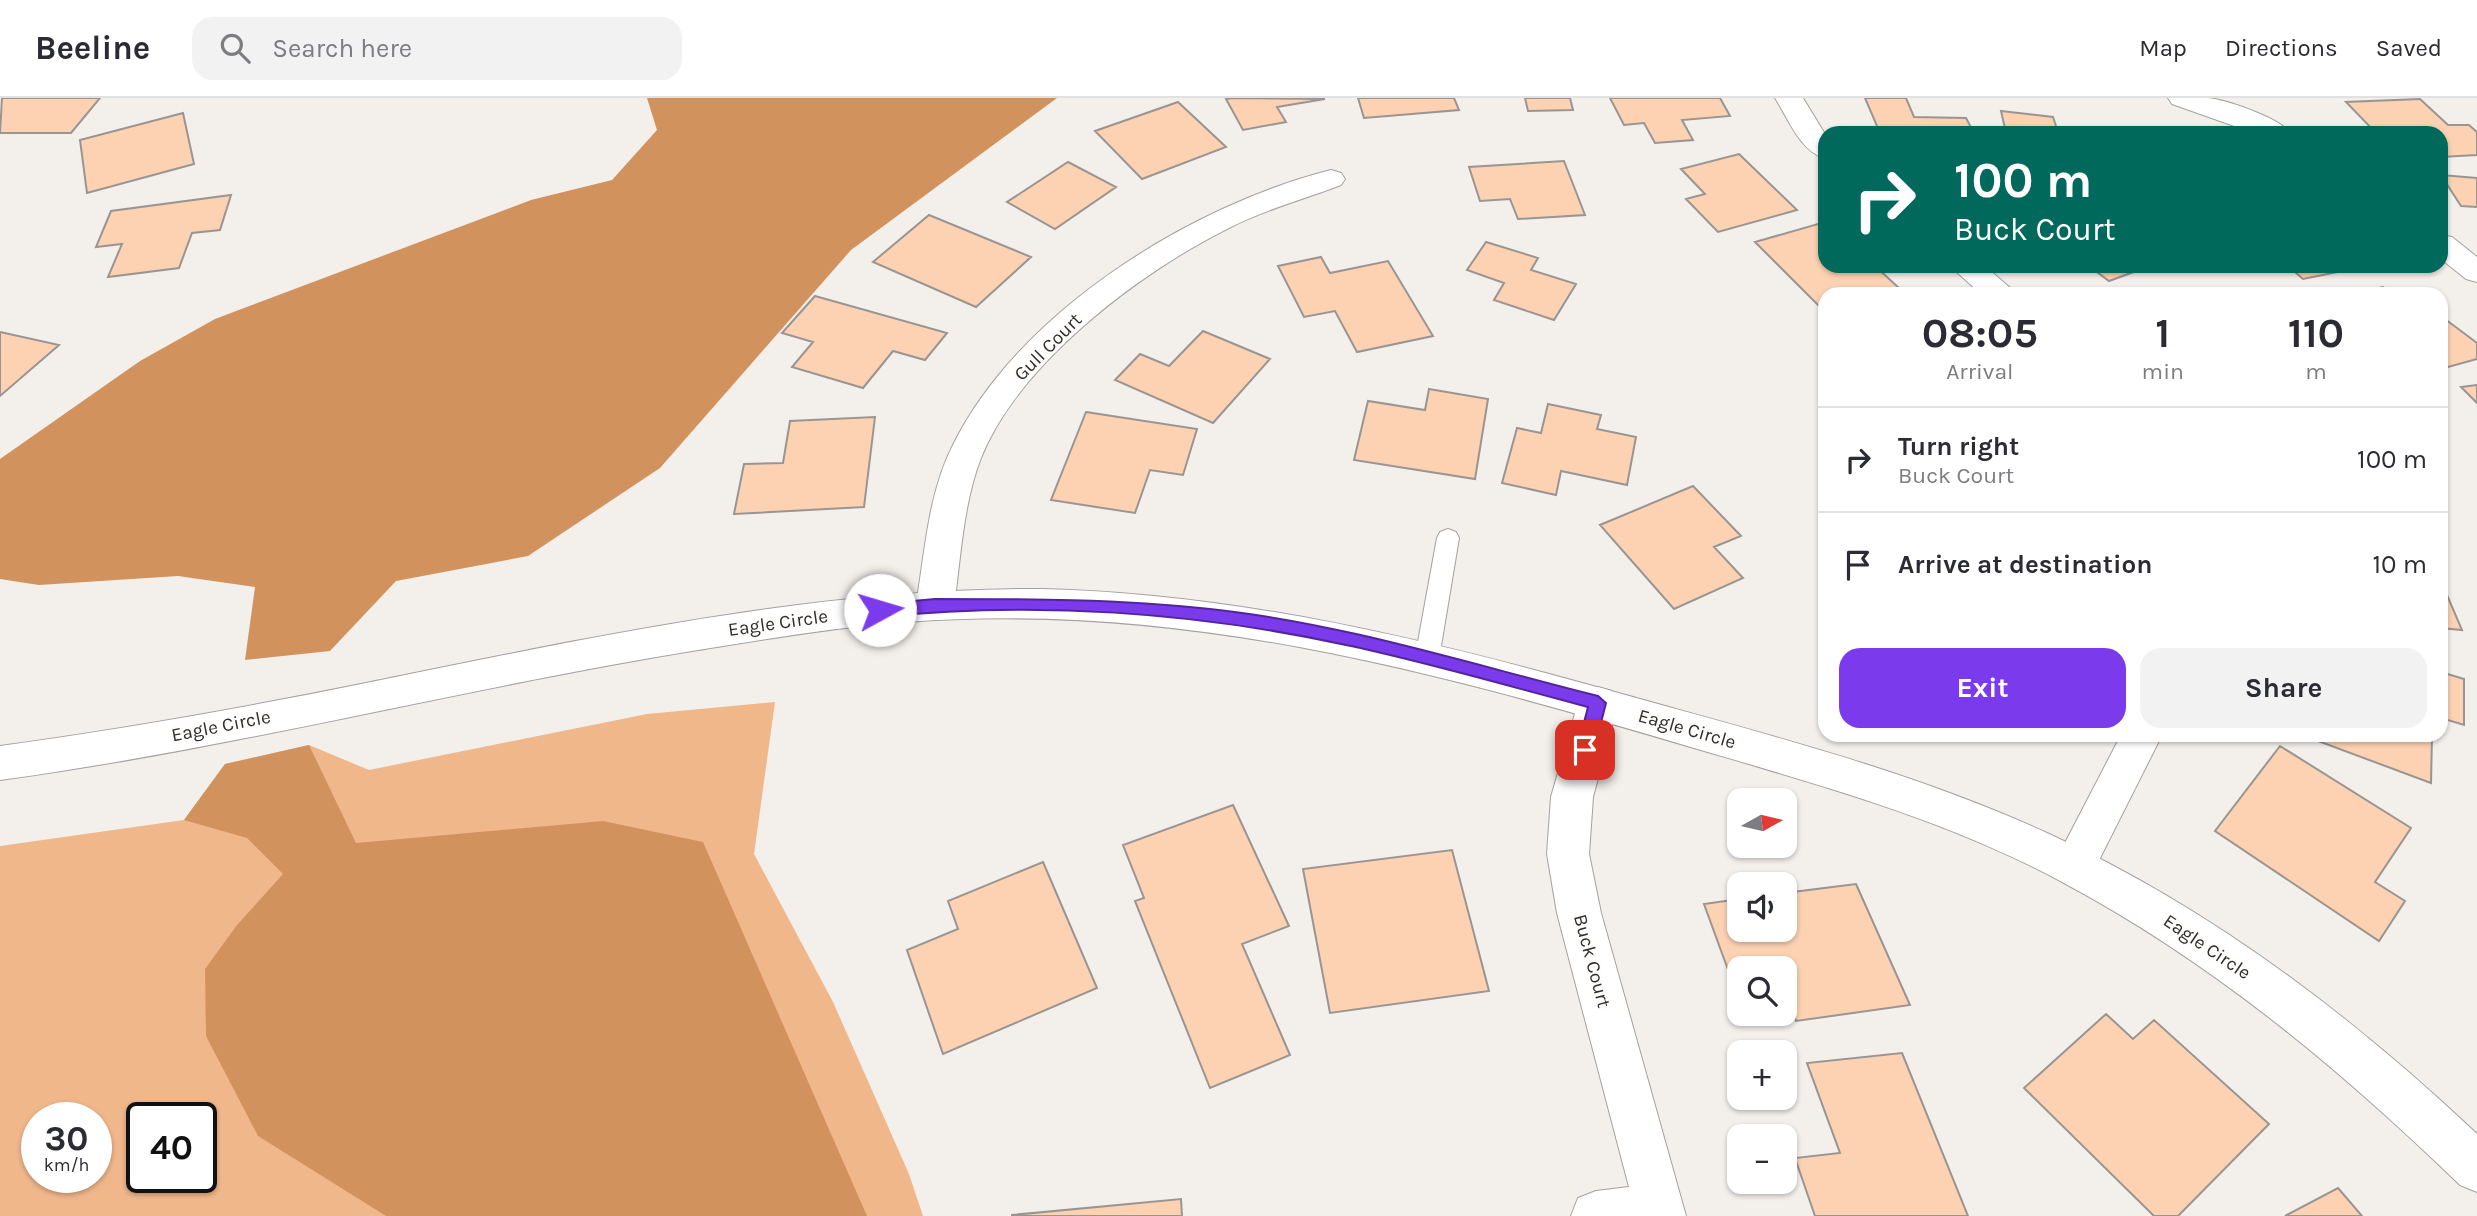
<!DOCTYPE html>
<meta charset="utf-8">
<style>
body{margin:0;font-family:Karla,sans-serif;background:#f2f2f3;color:#2b2b33;height:100vh;display:flex;flex-direction:column;font-size:26px;white-space:nowrap}
*{box-sizing:border-box;margin:0}
p{font-size:23px;color:#7c7c81}
.icon{flex:none;width:38px;height:38px;fill:none;stroke:currentColor;stroke-width:2;stroke-linecap:round;stroke-linejoin:round}
.map{position:relative;flex:1;overflow:hidden}
.sheet{position:absolute;left:1818px;top:189px;width:630px;height:455px;display:flex;flex-direction:column;background:#fff;border-radius:21px;box-shadow:0 2px 5px #0004}
.sheet>*{flex:none}
.banner{position:absolute;left:1818px;top:28px;width:630px;height:147px;border-radius:21px;box-shadow:0 2px 5px #0004;background:#00695c;color:#fff;overflow:hidden}
.needle{width:46px;rotate:82deg}
.fabs{position:absolute;left:1727px;top:690px;display:grid;gap:14px}
.fabs a{display:grid;place-items:center;width:70px;height:70px;border-radius:14px;background:#fff;box-shadow:0 2px 5px #0004;font-size:35px}
.speed{position:absolute;left:21px;top:1004px;display:flex;gap:14px;font-size:35px;font-weight:700;text-align:center}
.speed>*{display:grid;place-content:center;width:91px;height:91px;border-radius:50%;background:#fff;box-shadow:0 2px 5px #0004;line-height:1}
.speed small{font-size:18px;font-weight:400}
.speed .limit{border:4px solid #111;border-radius:10px;background:#fff;color:#111}
.pin{position:absolute;display:grid;place-items:center;width:60px;height:60px;color:#fff;margin:-30px;border-radius:14px;box-shadow:0 4px 10px #0006}
.me{position:absolute;width:77px;margin:-38px;rotate:84deg;stroke-linejoin:round;filter:drop-shadow(0 0 5px #0008)}
.turn{display:flex;align-items:center;gap:24px;height:147px;padding:0 21px;font-size:32px}
.turn .icon{width:91px;height:91px;stroke-width:2.5}
.turn b{display:block;font-size:49px;line-height:60px}
.eta{display:flex;justify-content:space-evenly;align-items:center;height:119px;text-align:center}
.eta b{font-size:42px;font-weight:700;line-height:49px}
.button{display:flex;gap:14px;margin-top:auto;padding:14px 21px}
.button a{flex:1;height:80px;border-radius:21px;background:#7c3aed;color:#fff;font-size:28px;font-weight:700;line-height:80px;text-align:center}
.button a+a{background:#f2f2f3;color:#2b2b33}
ul{padding:0;list-style:none}
li{display:flex;align-items:center;gap:21px;height:105px;padding:0 21px;border-top:2px solid #e1e1e2}
li div{flex:1}
li b{display:block;font-size:26px}
li em{font-style:normal}
header{display:flex;align-items:center;gap:42px;box-sizing:border-box;height:98px;padding:0 35px;background:#fff;border-bottom:2px solid #e1e1e2}
header strong{font-size:33px}
nav{display:flex;gap:38px;margin-inline-start:auto;font-size:24px}
.search{width:490px;height:63px;background:#f2f2f3;display:flex;align-items:center;gap:18px;box-sizing:border-box;padding:0 24px;border-radius:21px;color:#7c7c81;font-size:26px}
.map>svg:first-child{display:block}
</style>
<header>
<strong>Beeline</strong>
<div class="search"><svg class="icon" aria-label="search" viewBox="0 0 24 24"><circle cx="10" cy="10" r="6"/><path d="M15 15l6 6"/></svg>Search here</div>
<nav><a>Map</a><a>Directions</a><a>Saved</a></nav>
</header>
<div class="map">
<svg width="2477" height="1118" viewBox="0 0 2477 1118">
<rect width="100%" height="100%" fill="#f3efeb"/>
<path fill="#f0b78b" fill-rule="evenodd" d="M775,604L754,756L833,904L909,1076L923,1118H0V748L184,722L225,666L309,647L369,672L647,616ZM37,1020H96V1080H37ZM142,1020H201V1080H142Z"/>
<path fill="#d2925e" d="M647,0H1057L851,152L660,370L528,458L396,483L330,553L245,562L255,489L178,478L39,487L0,481V361L140,263L215,221L531,102L612,82L657,32Z
M309,647L356,745L603,723L703,744L867,1118H386L258,1038L206,938L205,871L237,827L283,776L247,740L184,722L225,666Z"/>
<path fill="#fcd2b3" stroke="#9a9592" stroke-width="2" d="M2,0H100L71,35H0Z
M1358,0H1454L1459,12L1364,20Z
M1525,0H1570L1573,12L1528,13Z
M1610,0H1720L1730,18L1682,22L1693,42L1655,45L1644,25L1624,27Z
M1865,0H1906L1914,19L1966,20L1974,35H1880Z
M1226,1L1232,0L1325,1L1277,9L1286,24L1243,32Z
M2420,1L2448,27H2469L2477,34V57L2441,59V35H2376L2346,4Z
M1178,4L1226,49L1142,81L1095,33Z
M2001,13L2053,19L2057,31L2091,35H2006Z
M183,15L194,66L87,95L80,42Z
M1739,56L1797,112L1718,134L1686,101L1705,96L1681,71Z
M1564,63L1585,117L1518,121L1510,101L1480,103L1469,69Z
M1068,64L1116,89L1055,131L1007,104Z
M2441,77L2477,80V109L2461,108Z
M231,97L220,132L192,135L179,170L108,179L122,146L96,149L111,113Z
M929,117L1031,159L976,209L873,164Z
M1825,124V168H1875L1899,190L1879,196H1825L1824,213L1755,144Z
M1486,144L1538,160L1531,172L1576,186L1554,222L1494,202L1504,185L1467,172Z
M1321,159L1330,175L1388,163L1433,238L1357,254L1335,213L1304,219L1278,168Z
M2089,168H2150L2109,183Z
M2288,168H2356L2358,170L2303,181Z
M2383,189L2392,196H2351Z
M815,198L947,235L925,262L893,253L863,290L792,269L813,244L782,235Z
M2441,218L2477,245V261L2441,271Z
M1203,233L1270,261L1213,325L1115,282L1140,256L1169,268Z
M0,234L59,247L0,298Z
M2477,287V305L2461,289Z
M1429,291L1488,301L1475,381L1354,362L1368,303L1425,312Z
M1548,306L1601,317L1597,331L1636,339L1627,387L1561,373L1556,397L1502,385L1517,330L1541,335Z
M1086,314L1197,331L1183,377L1150,372L1135,415L1051,402Z
M875,319L864,409L734,416L744,366L783,365L790,323Z
M1693,388L1741,438L1714,449L1743,480L1674,511L1600,427Z
M2441,483L2462,532L2441,530Z
M2441,574L2464,581V627L2441,620Z
M2310,637H2432L2431,685L2310,640Z
M2280,648L2411,730L2375,784L2405,803L2379,843L2215,733Z
M1233,707L1289,828L1242,846L1290,957L1210,990L1135,803L1144,800L1123,747Z
M1452,752L1489,893L1330,915L1303,771Z
M1043,764L1097,890L943,956L907,852L958,831L948,803Z
M1856,786L1910,907L1796,923L1785,895V870H1740V879L1731,880L1704,806L1740,801V831H1785V795Z
M2106,916L2133,941L2154,922L2269,1026L2178,1118H2154L2024,990Z
M1902,955L1968,1118H1815L1795,1060L1840,1055L1807,965Z
M2338,1090L2362,1118H2285Z
M1181,1101L1182,1118H1012V1117Z"/>
<g fill="none" stroke-linecap="round" stroke-linejoin="round">
<g stroke="#a5a19d" stroke-width="2">
<path id="lane" d="M1448,431L1456,434L1459,440L1439,560L1436,567L1427,570L1418,567L1415,560L1437,440L1440,434Z"/>
</g>
<g stroke="#a5a19d" stroke-width="2">
<path id="street" d="M1775,0H1803L1825,36V60C1801,55 1788,20 1775,0Z
M2168,0C2181,0 2195,0 2208,0C2227,2 2280,20 2290,35H2254L2172,6Z
M1331,72L1341,75L1345,81L1341,87C1305,101 1266,111 1231,129C1141,173 1019,265 981,360C963,406 961,459 954,507L948,517L935,522L922,517L916,507C925,454 928,396 953,347C1018,214 1192,107 1331,72Z
M2441,137L2452,139L2477,159V184L2466,181L2441,161Z
M1950,168H1985L2017,196H1981Z
M1598,589L1612,593L1618,605L1593,699L1589,756L1601,815L1686,1118H1571L1578,1100L1596,1093L1629,1089L1557,815L1547,756L1551,699L1578,605L1584,593Z
M2121,637H2162L2089,782L2074,787L2059,782L2053,768Z"/>
</g>
<g stroke="#a5a19d" stroke-width="2">
<path id="secondary" d="M1043,491C1241,496 1431,542 1622,596C1765,636 1912,673 2047,735C2207,808 2350,916 2477,1036V1094L2460,1087C2340,971 2212,864 2064,785C1948,722 1820,687 1694,650C1434,573 1181,503 907,524C837,529 767,541 698,552C464,590 235,650 0,682V648C125,631 248,609 371,584C593,539 816,490 1043,491Z"/>
</g>
<use href="#lane" fill="#fff" fill-rule="evenodd"/>
<use href="#street" fill="#fff" fill-rule="evenodd"/>
<use href="#secondary" fill="#fff" fill-rule="evenodd"/>
</g>
<path fill="#7c3aed" stroke="#51269a" stroke-width="2" d="M935,501C1027,501 1119,501 1210,511C1342,525 1470,566 1598,598L1606,605L1594,652L1585,659L1577,652L1588,609C1508,588 1427,564 1346,547C1195,514 1034,503 880,519L872,512L880,506Z"/>
<g text-anchor="middle" dominant-baseline="central" stroke-width="6" stroke-linejoin="round" paint-order="stroke">
<g font-size="19" fill="#2f2e2c" stroke="#fffdfb">
<text transform="translate(1048 249) rotate(-45)">Gull Court</text>
<text transform="translate(778 525) rotate(-8)">Eagle Circle</text>
<text transform="translate(221 628) rotate(-11)">Eagle Circle</text>
<text transform="translate(1687 631) rotate(16)">Eagle Circle</text>
<text transform="translate(2207 849) rotate(34)">Eagle Circle</text>
<text transform="translate(1592 863) rotate(75)">Buck Court</text>
</g>
</g>
</svg>
<div class="fabs">
<a><svg class="needle" viewBox="-14 -14 28 28"><path d="M0-13l5 13h-10z" fill="#e53935"/><path d="M0 13l5-13h-10z" fill="#7c7c81"/></svg></a>
<a><svg class="icon" aria-label="sound" viewBox="0 0 24 24"><path d="M4 9h4l5-4v14l-5-4H4zM17 9q2 3 0 6"/></svg></a>
<a><svg class="icon" aria-label="search" viewBox="0 0 24 24"><circle cx="10" cy="10" r="6"/><path d="M15 15l6 6"/></svg></a>
<a>+</a>
<a>−</a>
</div>
<div class="speed"><div>30<small>km/h</small></div><div class="limit">40</div></div>
<div class="pin" style="left:1585px;top:652px;background:#d93025"><svg class="icon" aria-label="arrive" viewBox="0 0 24 24"><path d="M6 21V4h12l-3 4 3 4H6"/></svg></div>
<svg class="me" style="left:880px;top:512px" viewBox="-20 -20 40 40"><circle r="19" fill="#fff"/><path d="M0-13L10 11 0 6-10 11z" fill="#7c3aed"/></svg>
<div class="banner">
<div class="turn"><svg class="icon" aria-label="right" viewBox="0 0 24 24"><path d="M7 20v-9h11M14 6l5 5-5 5"/></svg><div><b>100 m</b>Buck Court</div></div>
</div>
<section class="sheet">
<div class="eta">
<div><b>08:05</b><p>Arrival</p></div>
<div><b>1</b><p>min</p></div>
<div><b>110</b><p>m</p></div>
</div>
<ul>
<li><svg class="icon" aria-label="right" viewBox="0 0 24 24"><path d="M7 20v-9h11M14 6l5 5-5 5"/></svg><div><b>Turn right</b><p>Buck Court</p></div><em>100 m</em></li>
<li><svg class="icon" aria-label="arrive" viewBox="0 0 24 24"><path d="M6 21V4h12l-3 4 3 4H6"/></svg><div><b>Arrive at destination</b></div><em>10 m</em></li>
</ul>
<div class="button"><a>Exit</a><a>Share</a></div>
</section>
</div>
